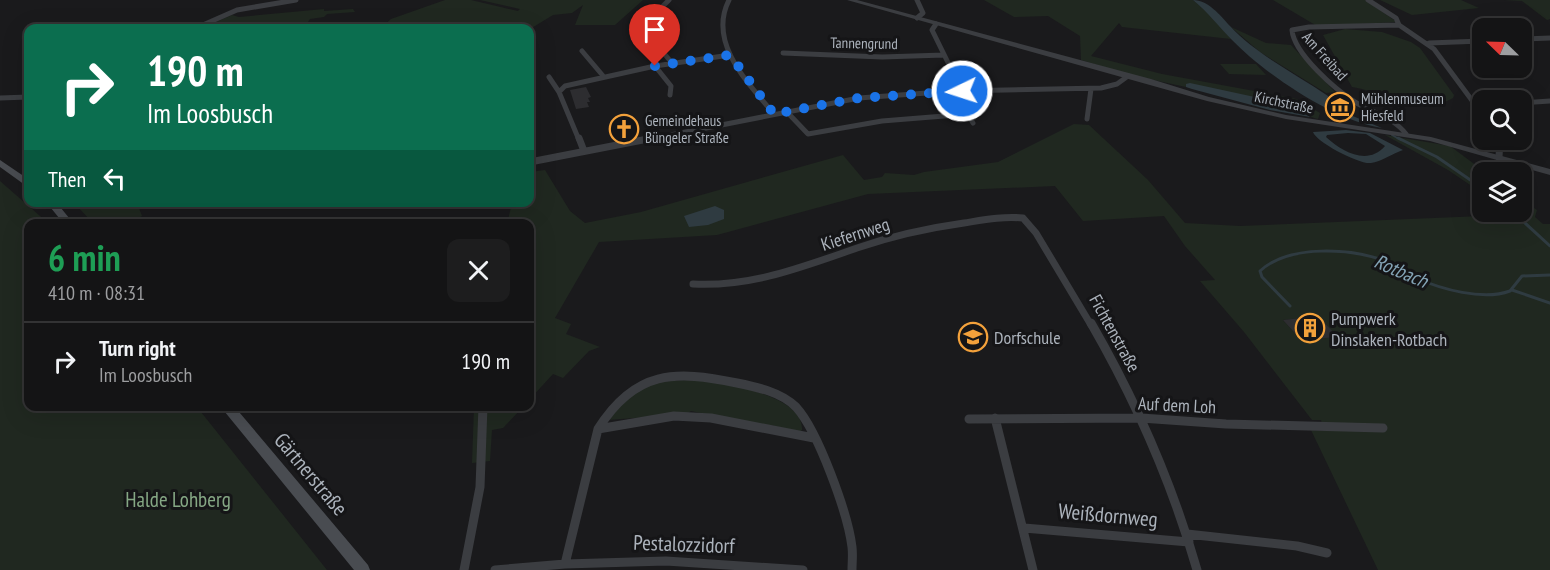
<!DOCTYPE html>
<meta charset="utf-8">
<style>
body{margin:0;font-family:"PT Sans Narrow",sans-serif;background:#1d1d1e;color:#f1f3f6;height:100vh;display:flex;flex-direction:column;font-size:22px;white-space:nowrap}
*{box-sizing:border-box;margin:0}
p{font-size:20px;color:#9d9ea0}
.icon{flex:none;width:33px;height:33px;fill:none;stroke:currentColor;stroke-width:2;stroke-linecap:round;stroke-linejoin:round}
.map{position:relative;flex:1;overflow:hidden}
.panel{position:absolute;left:24px;top:219px;width:510px;height:192px;display:flex;flex-direction:column;background:#141415;border-radius:12px;box-shadow:0 6px 24px #0002,0 0 0 2px #333334}
.panel>*{flex:none}
.guide{position:absolute;left:24px;top:24px;width:510px;height:183px;border-radius:12px;box-shadow:0 6px 24px #0002,0 0 0 2px #333334;background:#0b6e4f;color:#fff;overflow:hidden}
.needle{width:39px;rotate:293deg}
.fabs{position:absolute;left:1472px;top:18px;display:grid;gap:12px}
.fabs a{display:grid;place-items:center;width:60px;height:60px;border-radius:12px;background:#141415;box-shadow:0 6px 24px #0002,0 0 0 2px #333334;font-size:30px}
.pin{position:absolute;display:grid;place-items:center;width:51px;height:51px;color:#fff;margin:-62px -26px;border-radius:50% 50% 50% 0;rotate:-45deg;box-shadow:0 0 6px #0007}
.pin .icon{rotate:45deg}
.me{position:absolute;width:66px;margin:-33px;rotate:266deg;stroke-linejoin:round;filter:drop-shadow(0 0 4px #0008)}
.turn{display:flex;align-items:center;gap:21px;height:126px;padding:0 24px;font-size:27px}
.turn .icon{width:78px;height:78px;stroke-width:2.5}
.turn b{display:block;font-size:42px;line-height:51px}
.then{display:flex;align-items:center;height:57px;padding:0 24px;background:#0003;gap:12px;font-size:22px}
.round{display:grid;place-items:center;flex:none;width:63px;height:63px;border-radius:12px;background:#1d1d1e}
.summary{display:flex;align-items:center;justify-content:space-between;height:102px;padding:0 24px}
h1{font-size:36px;font-weight:700;line-height:45px;color:#1e9e55}
ul{padding:0;list-style:none}
li{display:flex;align-items:center;gap:18px;height:78px;padding:0 24px;border-top:2px solid #333334}
li div{flex:1}
li b{display:block;font-size:22px}
li em{font-style:normal}
.map>svg:first-child{display:block}
</style>
<div class="map">
<svg width="1550" height="570" viewBox="0 0 1550 570">
<rect width="100%" height="100%" fill="#1a1a1c"/>
<path fill="#202820" fill-rule="evenodd" d="M445,0H471L518,11L520,9L480,0H643L615,25H575L583,5L572,13L553,15L530,29L381,28L391,19Z
M984,0H1193L1212,16L1231,39L1122,27L1119,23L1091,56L1162,74L1297,99L1320,113L1318,119C1307,117 1303,109 1291,105L1186,84V87L1130,75L1081,60L1080,36L1048,16L1014,17Z
M1273,0H1365L1397,22L1317,26Z
M1380,0H1461L1479,8L1412,15Z
M1504,0H1550V19L1547,20L1522,1Z
M324,9V11L353,9L355,12L327,14L324,17L310,19L308,22L311,24L281,28H202L232,15L239,17Z
M1231,27L1266,43L1291,45L1335,92L1326,93L1260,52Z
M1345,29L1382,32L1411,42L1420,48L1454,95L1453,98C1420,117 1384,92 1352,87L1323,35Z
M1220,64H1256L1266,75L1229,74Z
M1074,124L1089,125L1148,180L1185,223L1240,226L1507,215L1505,212H1521V199L1537,210L1535,217L1543,224H1550V570H1378L1311,430L1324,431L1321,420H1312L1244,332L1200,281L1215,280L1185,246L1164,216L1083,221L1055,186L868,194L717,235L599,242L555,318L571,324L566,334L600,347L589,351L563,378L553,374L530,399V224H507L512,203L530,202V172L545,170L570,211L585,223L641,212L843,155L864,180L882,177L885,173L914,175L924,172L998,162ZM1318,316L1337,337L1301,340L1283,320Z
M1385,135L1450,146L1485,172H1482V193L1448,170Z
M0,181L48,223L28,224V406L197,407L327,570H0Z
M74,203H137L142,216L129,223H93Z
M705,379C729,385 804,396 802,430L799,432L771,425L768,427L691,411L686,414L608,420L620,403L652,382Z
M474,407H523L503,428L492,430L490,461L472,463Z"/>
<path fill="#2f3b41" fill-rule="evenodd" d="M1193,0C1208,0 1220,15 1230,26C1258,56 1295,73 1328,96L1332,105L1338,110L1382,128C1335,121 1266,75 1232,40C1219,27 1208,12 1193,0Z
M1190,83L1291,105L1303,110L1310,117L1270,110L1192,89L1186,87V84Z
M1346,130L1370,133L1403,150C1393,153 1381,162 1371,163C1360,165 1316,142 1313,132ZM1348,133L1366,134L1385,146C1368,166 1342,152 1326,137L1327,135Z
M715,206L724,210V219L708,225L689,227L684,216Z"/>
<g fill="none" stroke-linecap="round" stroke-linejoin="round">
<path stroke="#2f3b41" stroke-width="2" d="M1392,135L1401,140"/>
<path stroke="#2f3b41" stroke-width="3" d="M1398,138L1437,157L1482,188
M1513,212L1550,246
M1512,290L1550,303
M1290,306L1262,277L1260,271C1289,244 1352,248 1388,262C1397,266 1406,273 1416,278C1441,289 1483,301 1510,291L1522,276L1550,275"/>
</g>
<path fill="#2d2d30" d="M586,87L591,97L588,98L590,102H587L589,107L576,109L570,90Z
M627,123L633,124L637,131L616,135L611,126Z
M1318,316L1338,337L1301,340L1283,320Z"/>
<g fill="none" stroke-linecap="round" stroke-linejoin="round">
<path stroke="#3b3d41" stroke-width="5" d="M729,0C707,43 749,84 774,114
M917,0L923,13L917,18
M1368,0L1396,18L1399,25
M658,15V11L669,0
M936,24L932,30L962,91
M196,28L237,10L296,0
M1521,39L1550,38
M1429,43L1482,41
M657,45L672,63
M582,51L604,77
M783,53L882,57L944,55
M655,66L671,86L670,95
M549,77L559,92
M954,91L973,123
M0,98L28,97
M1521,103L1550,101
M787,112L808,134L882,121L969,114
M1087,119L1091,89
M1406,134C1393,117 1373,113 1355,102C1336,90 1294,54 1292,30L1309,27L1399,25L1434,49L1482,114
M579,140L559,92L565,86L655,66L730,55
M645,140L859,98L954,91L1101,88L1117,84L1128,76"/>
<path stroke="#3b3d41" stroke-width="7" d="M579,138L584,151
M1499,157L1500,140
M530,162L653,138
M693,284C752,287 802,267 857,248C892,236 928,228 964,223C983,220 1003,216 1023,218L1036,233L1091,325"/>
<path stroke="#3b3d41" stroke-width="9" d="M1091,323C1136,401 1172,483 1197,570
M995,418L1033,570
M969,419L1141,418L1226,424L1383,428
M598,429L674,416L711,418L814,438
M1024,528L1189,542
M1187,534L1297,546L1327,553
M565,564L598,429C635,370 675,370 737,383C757,387 781,392 796,407C818,431 848,514 852,547C853,555 852,562 852,570
M464,570L480,487L483,406
M495,570L565,564L666,561L803,570"/>
<path fill="#3b3d41" fill-rule="evenodd" d="M847,0H857L1151,79L1209,97L1286,115L1431,137L1550,169V175L1430,141L1286,119L1207,101Z"/>
<path fill="#494c51" fill-rule="evenodd" d="M0,160L28,179V186L25,185L0,167Z
M46,202H56L74,224H64Z
M220,406H234L368,565L370,570H354Z"/>
</g>
<g fill="none" stroke-linecap="round" stroke-linejoin="round">
<path stroke="#1a73e8" stroke-width="10" stroke-dasharray="0 18" d="M655,66L730,55L774,114L859,98L962,91"/>
</g>
<defs>
<g id="museum-ring" transform="scale(1.5)"><circle r="9.5" fill="#151517" stroke="#f3a13b" stroke-width="1.5"/><path d="M0-6L6-3V-2H-6V-3ZM-5-1h2V3h-2ZM-1-1h2V3h-2ZM3-1h2V3H3ZM-6 4H6V6H-6Z" fill="#f3a13b"/></g>
<g id="church-ring" transform="scale(1.5)"><circle r="9.5" fill="#151517" stroke="#f3a13b" stroke-width="1.5"/><path d="M-1.2-6h2.4v3.5h3.3v2.4h-3.3V6h-2.4V-.1h-3.3v-2.4h3.3Z" fill="#f3a13b"/></g>
<g id="building-ring" transform="scale(1.5)"><circle r="9.5" fill="#151517" stroke="#f3a13b" stroke-width="1.5"/><path d="M-4-6H4V6H1V3H-1V6H-4ZM-2.5-4.3h1.7v1.8h-1.7ZM.8-4.3h1.7v1.8H.8ZM-2.5-1h1.7V.8h-1.7ZM.8-1h1.7V.8H.8Z" fill="#f3a13b"/></g>
<g id="school-ring" transform="scale(1.5)"><circle r="9.5" fill="#151517" stroke="#f3a13b" stroke-width="1.5"/><path d="M0-5L7-2L0 1L-7-2ZM-4 1L0 2.5L4 1V4Q0 6-4 4Z" fill="#f3a13b"/></g>
</defs>
<g fill-rule="evenodd">
<use href="#museum-ring" x="1340" y="107"/>
<use href="#church-ring" x="624" y="129"/>
<use href="#building-ring" x="1310" y="328"/>
<use href="#school-ring" x="973" y="337"/>
</g>
<g text-anchor="middle" dominant-baseline="central" stroke-width="6" stroke-linejoin="round" paint-order="stroke">
<g font-size="15" fill="#acb3bc" stroke="#151517">
<text transform="translate(864 43) rotate(1)">Tannengrund</text>
<text transform="translate(1325 56) rotate(48)">Am Freibad</text>
<text transform="translate(1284 102) rotate(12)">Kirchstraße</text>
</g>
<g font-size="15" fill="#acb3bc" stroke="#151517" text-anchor="start">
<text x="1361" y="98">Mühlenmuseum<tspan x="1361" dy="17">Hiesfeld</tspan></text>
<text x="645" y="120">Gemeindehaus<tspan x="645" dy="17">Büngeler Straße</tspan></text>
</g>
<g font-size="18" fill="#acb3bc" stroke="#151517">
<text transform="translate(855 234) rotate(-18)">Kiefernweg</text>
<text transform="translate(1115 333) rotate(61)">Fichtenstraße</text>
<text transform="translate(1177 405) rotate(3)">Auf dem Loh</text>
</g>
<g font-size="18" fill="#acb3bc" stroke="#151517" text-anchor="start">
<text x="1331" y="318">Pumpwerk<tspan x="1331" dy="21">Dinslaken-Rotbach</tspan></text>
<text x="994" y="337">Dorfschule</text>
</g>
<g font-size="20" font-style="italic" fill="#84a4b6" stroke="#151517">
<text transform="translate(1401 271) rotate(23)">Rotbach</text>
</g>
<g font-size="21" fill="#acb3bc" stroke="#151517">
<text transform="translate(311 474) rotate(50)">Gärtnerstraße</text>
<text transform="translate(1108 515) rotate(5)">Weißdornweg</text>
<text transform="translate(684 544) rotate(2)">Pestalozzidorf</text>
</g>
<g font-size="21" fill="#85a784" stroke="#151517">
<text x="178" y="499">Halde Lohberg</text>
</g>
</g>
</svg>
<div class="fabs">
<a><svg class="needle" viewBox="-14 -14 28 28"><path d="M0-13l5 13h-10z" fill="#e53935"/><path d="M0 13l5-13h-10z" fill="#9d9ea0"/></svg></a>
<a><svg class="icon" aria-label="search" viewBox="0 0 24 24"><circle cx="10" cy="10" r="6"/><path d="M15 15l6 6"/></svg></a>
<a><svg class="icon" aria-label="layers" viewBox="0 0 24 24"><path d="M12 4l9 5-9 5-9-5zM3 14l9 5 9-5"/></svg></a>
</div>
<div class="pin" style="left:655px;top:66px;background:#d93025"><svg class="icon" aria-label="arrive" viewBox="0 0 24 24"><path d="M6 21V4h12l-3 4 3 4H6"/></svg></div>
<svg class="me" style="left:962px;top:91px" viewBox="-20 -20 40 40"><circle r="17" fill="#1a73e8" stroke="#fff" stroke-width="3"/><path d="M0-11L8 9 0 5-8 9z" fill="#fff"/></svg>
<div class="guide">
<div class="turn"><svg class="icon" aria-label="right" viewBox="0 0 24 24"><path d="M7 20v-9h11M14 6l5 5-5 5"/></svg><div><b>190 m</b>Im Loosbusch</div></div>
<div class="then">Then<svg class="icon" aria-label="left" viewBox="0 0 24 24"><path d="M17 20v-9H6M10 6l-5 5 5 5"/></svg></div>
</div>
<section class="panel">
<div class="summary"><div><h1>6 min</h1><p>410 m · 08:31</p></div><a class="round"><svg class="icon" aria-label="close" viewBox="0 0 24 24"><path d="M6 6l12 12M18 6L6 18"/></svg></a></div>
<ul>
<li><svg class="icon" aria-label="right" viewBox="0 0 24 24"><path d="M7 20v-9h11M14 6l5 5-5 5"/></svg><div><b>Turn right</b><p>Im Loosbusch</p></div><em>190 m</em></li>
</ul>
</section>
</div>
